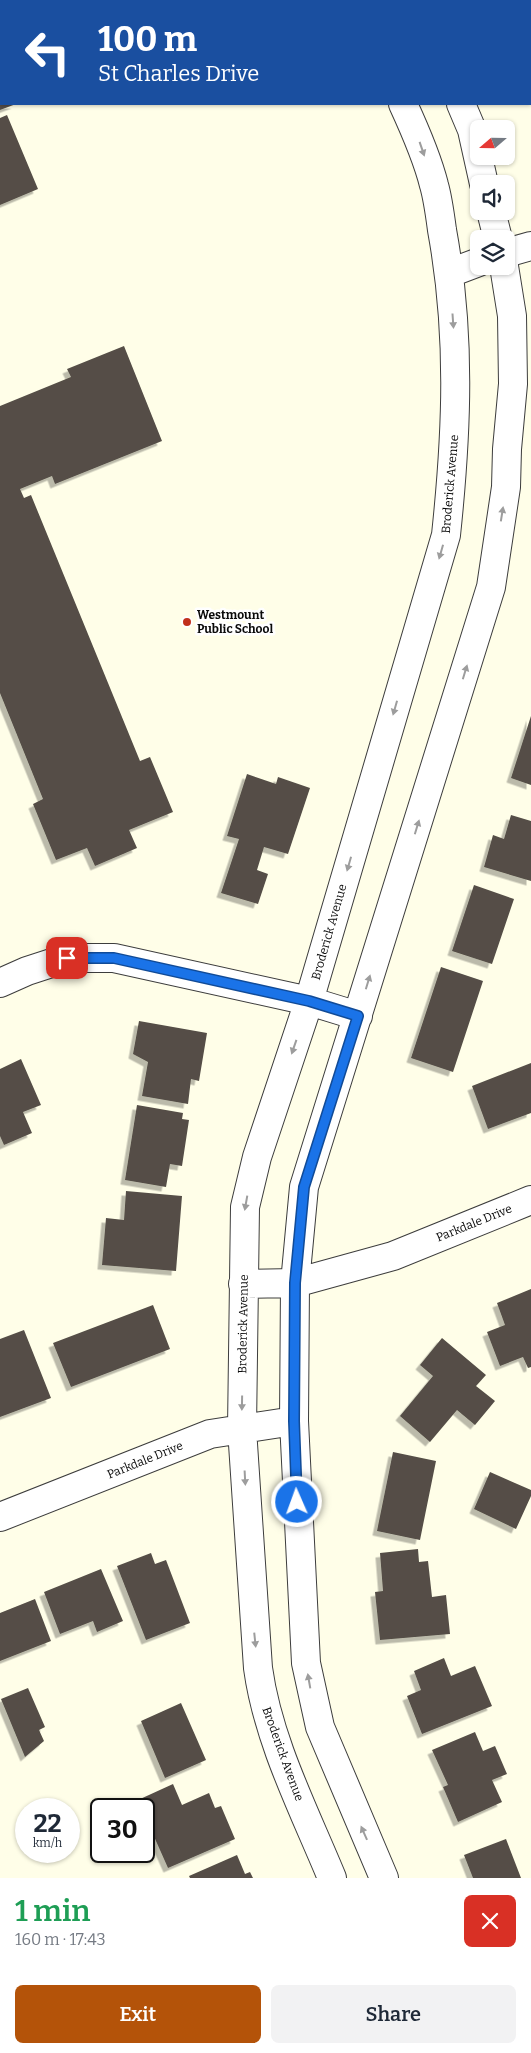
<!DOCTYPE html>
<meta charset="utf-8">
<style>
body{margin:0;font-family:Bitter,serif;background:#f2f2f3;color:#1f2937;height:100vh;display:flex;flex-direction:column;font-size:19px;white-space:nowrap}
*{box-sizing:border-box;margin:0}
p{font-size:16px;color:#747a83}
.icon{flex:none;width:28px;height:28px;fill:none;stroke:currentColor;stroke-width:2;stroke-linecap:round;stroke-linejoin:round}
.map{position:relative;height:1878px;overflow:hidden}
.details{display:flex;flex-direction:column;background:#fff;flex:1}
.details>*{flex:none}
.hud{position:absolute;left:0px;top:0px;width:531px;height:105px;box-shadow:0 1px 4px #0004;background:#1a4fa0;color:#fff;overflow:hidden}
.needle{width:32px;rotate:250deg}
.tools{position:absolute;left:470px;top:120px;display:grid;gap:10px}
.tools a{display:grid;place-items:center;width:45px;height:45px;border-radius:8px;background:#fff;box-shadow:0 1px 4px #0004;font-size:25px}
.speed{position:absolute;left:15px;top:1798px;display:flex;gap:10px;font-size:25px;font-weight:700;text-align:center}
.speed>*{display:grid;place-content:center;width:65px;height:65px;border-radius:50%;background:#fff;box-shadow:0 1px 4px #0004;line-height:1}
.speed small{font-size:12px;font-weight:400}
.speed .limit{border:2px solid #111;border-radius:8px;background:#fff;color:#111}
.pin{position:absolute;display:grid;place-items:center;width:42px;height:42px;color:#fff;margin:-21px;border-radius:10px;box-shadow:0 2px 8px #0006}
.me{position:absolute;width:55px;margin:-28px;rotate:358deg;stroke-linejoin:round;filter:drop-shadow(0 0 4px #0008)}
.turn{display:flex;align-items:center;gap:18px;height:105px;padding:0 15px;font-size:22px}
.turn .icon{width:65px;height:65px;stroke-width:2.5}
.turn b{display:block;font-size:35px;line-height:42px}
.round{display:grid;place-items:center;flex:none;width:52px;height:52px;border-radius:8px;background:#f2f2f3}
.overview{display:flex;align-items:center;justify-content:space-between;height:85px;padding:0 15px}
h1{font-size:30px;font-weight:600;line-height:38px;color:#1e9e55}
.button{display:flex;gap:10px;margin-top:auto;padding:10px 15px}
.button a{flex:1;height:58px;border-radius:8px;background:#b45309;color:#fff;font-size:20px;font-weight:600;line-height:58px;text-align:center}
.button a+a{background:#f2f2f3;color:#1f2937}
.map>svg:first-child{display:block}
</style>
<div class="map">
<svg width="531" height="1878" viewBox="0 0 531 1878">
<defs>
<filter id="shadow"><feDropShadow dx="-4.5" dy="4.5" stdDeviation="0" flood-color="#0004"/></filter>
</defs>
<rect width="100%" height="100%" fill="#fffee8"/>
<path fill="#544e46" filter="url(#shadow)" d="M0,104H16L0,110Z
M7,115L38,189L0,205V118Z
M124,346L162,441L55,484L52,476L20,489L24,498L31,495L140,761L150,757L173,812L129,830L137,848L95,866L87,848L56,860L33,804L43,799L0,693V406L71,377L67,369Z
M531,716V785L511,778Z
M247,774L276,784L278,777L310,788L288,854L264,847L257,870L268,874L258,904L221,893L239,839L227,836Z
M511,815L531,821V881L484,867L493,835L504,839Z
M474,885L514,899L492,964L452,951Z
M441,967L483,981L453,1072L411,1058Z
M139,1021L207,1033L199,1081L191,1079L188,1104L142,1096L148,1062L133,1054Z
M21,1059L41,1105L23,1112L32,1133L4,1145L0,1136V1069Z
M531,1063V1113L488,1129L472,1086Z
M137,1105L183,1113L182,1119L189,1120L182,1166L170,1164L166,1187L125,1180Z
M126,1191L182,1196L176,1271L102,1265L106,1218L124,1220Z
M531,1289V1367L528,1368L523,1357L500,1366L487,1332L505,1325L497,1303Z
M153,1305L170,1349L71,1387L53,1343Z
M24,1330L51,1398L0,1417V1339Z
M442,1338L486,1375L476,1386L495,1401L475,1425L457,1410L430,1442L400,1416L433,1376L420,1365Z
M393,1452L436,1461L420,1540L377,1531Z
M490,1472L531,1490V1496L516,1529L474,1509Z
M418,1549L419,1562L428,1561L432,1597L446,1595L450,1634L380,1640L375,1592L383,1591L380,1553Z
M151,1553L155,1564L166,1560L190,1623L146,1640L117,1566Z
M101,1569L123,1621L97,1632L93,1621L60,1634L44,1592Z
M35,1599L51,1641L0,1661V1613Z
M444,1658L451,1676L475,1666L492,1706L422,1734L407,1696L421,1690L414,1671Z
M28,1688L45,1727L39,1730L44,1741L25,1757L1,1699Z
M181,1703L206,1760L165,1778L141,1721Z
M475,1732L483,1751L495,1746L507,1774L492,1780L502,1802L458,1822L443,1787L448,1785L432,1750Z
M173,1784L182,1805L209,1793L215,1808L221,1806L235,1839L168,1868L144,1814V1809H141L138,1800Z
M506,1839L521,1878H473L464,1855Z
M237,1855L245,1874L250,1872L253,1878H190L189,1876Z"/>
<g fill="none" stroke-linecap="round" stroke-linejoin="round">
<g stroke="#3d3d3d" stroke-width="30">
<path id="minor" d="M361,0L362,1
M417,0L418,1
M461,104L472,130L484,184
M491,211L498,239
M506,253L531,246
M450,273L479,262
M0,983L27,971L67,958H114L309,1001L358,1016
M243,1284L295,1283L393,1256L531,1200
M0,1517L210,1434L294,1421
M332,1878C304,1810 268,1741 258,1668L242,1429L245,1207L257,1157L309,1001L446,535C457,431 461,334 442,230C440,215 438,199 434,185C427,157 415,130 403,104
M384,1878L320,1727L306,1663L294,1421L295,1283L304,1187L491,587L506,487L507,449L513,384L512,316L504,266"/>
</g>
<use href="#minor" stroke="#fff" stroke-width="28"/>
</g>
<defs><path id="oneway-solid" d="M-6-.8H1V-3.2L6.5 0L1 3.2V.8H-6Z" transform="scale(1.25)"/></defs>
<g fill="#9d9d9d">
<use href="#oneway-solid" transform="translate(422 149) rotate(71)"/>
<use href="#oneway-solid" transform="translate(453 321) rotate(86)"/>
<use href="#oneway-solid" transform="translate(502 514) rotate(-81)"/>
<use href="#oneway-solid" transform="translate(441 552) rotate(106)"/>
<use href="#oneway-solid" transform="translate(465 672) rotate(-73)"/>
<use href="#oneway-solid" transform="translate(395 708) rotate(106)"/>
<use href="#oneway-solid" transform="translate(417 827) rotate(-73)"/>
<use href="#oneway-solid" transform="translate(349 864) rotate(106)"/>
<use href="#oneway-solid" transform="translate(368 982) rotate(-73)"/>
<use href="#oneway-solid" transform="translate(294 1047) rotate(109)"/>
<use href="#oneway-solid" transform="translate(246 1203) rotate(100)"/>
<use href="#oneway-solid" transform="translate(242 1403) rotate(91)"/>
<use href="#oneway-solid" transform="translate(245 1478) rotate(87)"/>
<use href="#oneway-solid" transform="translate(255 1640) rotate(84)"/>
<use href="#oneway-solid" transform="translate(309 1681) rotate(-100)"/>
<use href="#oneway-solid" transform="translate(364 1833) rotate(-114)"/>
</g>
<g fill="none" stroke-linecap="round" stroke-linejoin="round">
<g stroke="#114b97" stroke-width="12">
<path id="route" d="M67,958H114L309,1001L358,1016L304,1187L295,1283L294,1421L297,1502"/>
</g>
<use href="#route" stroke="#1a73e8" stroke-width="9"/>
</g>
<circle fill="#c1301c" stroke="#fff" stroke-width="2" cx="187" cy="622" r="5"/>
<g text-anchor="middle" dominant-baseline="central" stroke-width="5" stroke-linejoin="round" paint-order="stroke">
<g font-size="12" fill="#0a0a0a" stroke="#fff">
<text transform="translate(450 484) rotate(-85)">Broderick Avenue</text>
<text transform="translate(329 932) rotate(-74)">Broderick Avenue</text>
<text transform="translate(474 1223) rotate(-22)">Parkdale Drive</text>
<text transform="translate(243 1324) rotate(-89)">Broderick Avenue</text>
<text transform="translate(145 1460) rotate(-22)">Parkdale Drive</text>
<text transform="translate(283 1754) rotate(70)">Broderick Avenue</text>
</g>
<g font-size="12" font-weight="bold" fill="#0a0a0a" stroke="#fff" text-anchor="start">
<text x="197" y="615">Westmount<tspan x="197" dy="14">Public School</tspan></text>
</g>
</g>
</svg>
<div class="tools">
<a><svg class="needle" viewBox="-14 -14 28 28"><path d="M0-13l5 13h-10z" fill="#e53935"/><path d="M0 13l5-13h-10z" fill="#747a83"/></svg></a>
<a><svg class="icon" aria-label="sound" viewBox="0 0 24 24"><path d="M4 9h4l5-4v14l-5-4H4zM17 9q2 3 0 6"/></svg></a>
<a><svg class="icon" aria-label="layers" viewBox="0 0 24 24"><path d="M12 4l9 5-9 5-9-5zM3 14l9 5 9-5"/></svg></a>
</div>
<div class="speed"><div>22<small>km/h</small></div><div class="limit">30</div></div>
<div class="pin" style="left:67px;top:958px;background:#d93025"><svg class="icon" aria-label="arrive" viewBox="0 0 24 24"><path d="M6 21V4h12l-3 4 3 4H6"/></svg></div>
<svg class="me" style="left:297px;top:1502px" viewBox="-20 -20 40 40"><circle r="17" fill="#1a73e8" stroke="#fff" stroke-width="3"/><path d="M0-11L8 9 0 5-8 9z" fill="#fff"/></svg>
<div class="hud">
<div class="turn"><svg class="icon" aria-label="left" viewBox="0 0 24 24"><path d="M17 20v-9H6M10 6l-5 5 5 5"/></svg><div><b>100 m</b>St Charles Drive</div></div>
</div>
</div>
<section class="details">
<div class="overview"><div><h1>1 min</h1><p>160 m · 17:43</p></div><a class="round" style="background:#d93025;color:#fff"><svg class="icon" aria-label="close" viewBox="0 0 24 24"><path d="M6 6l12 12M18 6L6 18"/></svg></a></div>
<div class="button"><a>Exit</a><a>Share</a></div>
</section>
